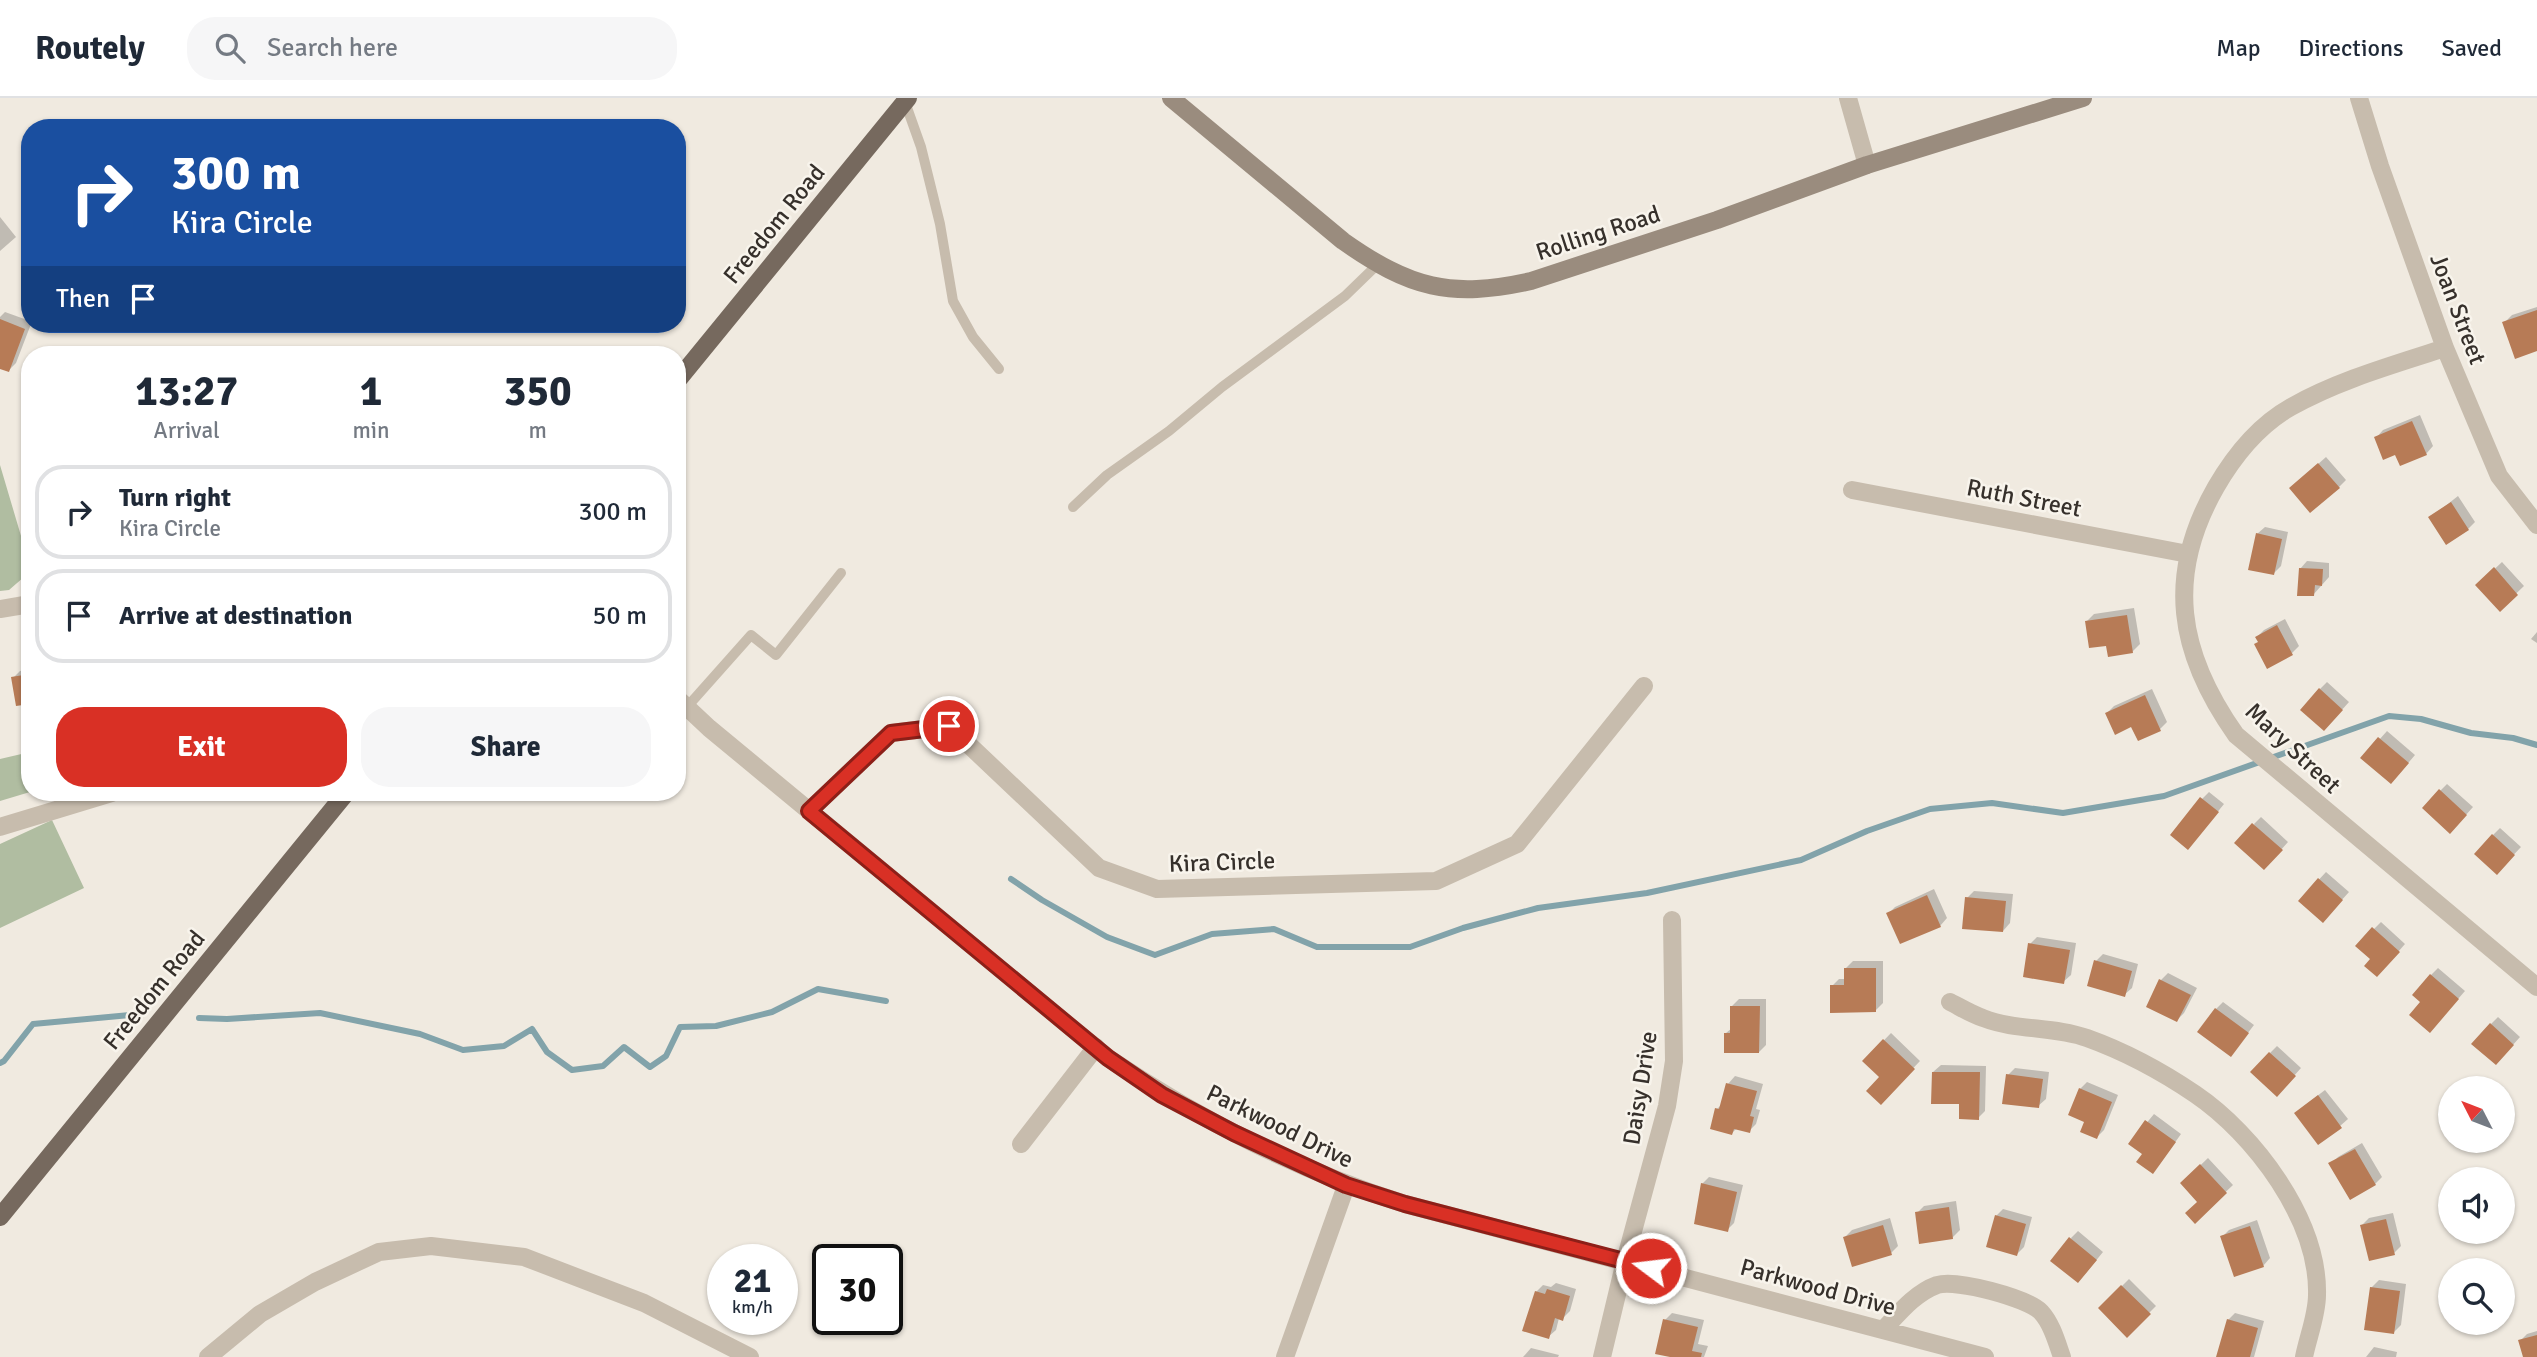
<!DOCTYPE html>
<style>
body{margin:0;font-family:Signika,sans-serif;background:#f6f6f7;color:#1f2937;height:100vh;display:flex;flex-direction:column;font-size:26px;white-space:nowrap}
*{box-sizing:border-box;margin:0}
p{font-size:23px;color:#747a83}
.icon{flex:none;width:38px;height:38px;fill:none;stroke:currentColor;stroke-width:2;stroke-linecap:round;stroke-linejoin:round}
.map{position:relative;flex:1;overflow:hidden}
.details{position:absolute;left:21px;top:248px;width:665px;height:455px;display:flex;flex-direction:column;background:#fff;border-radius:28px;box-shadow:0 2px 5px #0004}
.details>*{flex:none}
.top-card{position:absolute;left:21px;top:21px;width:665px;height:214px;border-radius:28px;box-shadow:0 2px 5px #0004;background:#1a4fa0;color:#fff;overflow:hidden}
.needle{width:46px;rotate:312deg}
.tools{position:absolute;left:2438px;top:978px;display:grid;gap:14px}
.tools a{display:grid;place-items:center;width:77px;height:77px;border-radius:50%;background:#fff;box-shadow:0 2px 5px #0004;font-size:35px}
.speed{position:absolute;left:707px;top:1146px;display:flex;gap:14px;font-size:35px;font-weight:700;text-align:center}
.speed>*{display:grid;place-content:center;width:91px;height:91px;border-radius:50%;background:#fff;box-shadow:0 2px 5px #0004;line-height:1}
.speed small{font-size:18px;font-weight:400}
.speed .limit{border:4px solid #111;border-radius:10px;background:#fff;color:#111}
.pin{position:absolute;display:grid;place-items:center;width:60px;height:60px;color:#fff;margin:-30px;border:4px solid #fff;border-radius:50%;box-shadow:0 2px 7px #0007}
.me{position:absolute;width:77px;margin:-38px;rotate:285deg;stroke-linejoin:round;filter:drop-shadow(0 0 5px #0008)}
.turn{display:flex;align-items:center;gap:24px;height:147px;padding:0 35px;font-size:32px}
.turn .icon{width:91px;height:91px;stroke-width:2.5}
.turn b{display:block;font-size:49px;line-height:60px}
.then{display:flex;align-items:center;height:66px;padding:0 35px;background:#0003;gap:14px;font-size:26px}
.eta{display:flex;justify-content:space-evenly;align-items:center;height:119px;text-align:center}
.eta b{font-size:42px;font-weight:800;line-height:49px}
.action{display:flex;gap:14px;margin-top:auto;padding:14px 35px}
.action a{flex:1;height:80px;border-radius:28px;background:#d93025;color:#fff;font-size:28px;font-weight:800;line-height:80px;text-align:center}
.action a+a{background:#f6f6f7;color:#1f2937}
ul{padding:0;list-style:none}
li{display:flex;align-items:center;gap:21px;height:94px;margin:0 14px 10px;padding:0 21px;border:4px solid #e0e1e3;border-radius:28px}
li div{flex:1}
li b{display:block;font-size:26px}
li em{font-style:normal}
header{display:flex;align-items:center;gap:42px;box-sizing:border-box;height:98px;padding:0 35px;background:#fff;border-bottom:2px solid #e0e1e3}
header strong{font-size:33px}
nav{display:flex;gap:38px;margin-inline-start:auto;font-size:24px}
.search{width:490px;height:63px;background:#f6f6f7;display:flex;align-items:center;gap:18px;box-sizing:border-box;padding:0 24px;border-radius:28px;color:#747a83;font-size:26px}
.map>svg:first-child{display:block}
</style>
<header>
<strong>Routely</strong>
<div class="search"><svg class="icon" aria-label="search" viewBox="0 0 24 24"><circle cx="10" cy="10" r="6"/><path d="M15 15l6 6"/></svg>Search here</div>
<nav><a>Map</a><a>Directions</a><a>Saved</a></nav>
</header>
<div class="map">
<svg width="2537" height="1259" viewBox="0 0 2537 1259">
<rect width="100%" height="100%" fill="#f0eae0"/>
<path fill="#b0bda1" d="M0,367L24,448V479L9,492L0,493Z
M30,654V694L0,703V661Z
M52,722L84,790L0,830V746Z"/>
<path fill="#0003" d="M0,119L16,139L0,153Z
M2537,209V251L2504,225L2512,217Z
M5,214L30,223L31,226L16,265L9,272L0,269V219Z
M2420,317L2433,348L2426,356L2396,355L2376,340L2383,332Z
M2326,359L2346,382L2339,389L2299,383Z
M2458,398L2475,424L2468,431L2430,420Z
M2265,429L2288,434L2281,468L2274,475L2257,436Z
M2307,463L2329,465V479L2313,497L2300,471Z
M2502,464L2524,488L2500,511L2485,480Z
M2134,510L2140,546L2132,554L2107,546L2087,523L2094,516Z
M2285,521L2299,548L2292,555L2259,543L2257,539L2264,532Z
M2537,534V545L2531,541Z
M30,571V604L13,580L20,573Z
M2327,584L2349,604L2331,624L2320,591Z
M2152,591L2167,624L2160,631L2132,627L2107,615L2114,608Z
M2387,633L2415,657L2398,677L2363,660Z
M2447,686L2473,709L2457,727L2440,693Z
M2209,694L2224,706L2195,742L2202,701Z
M2261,719L2288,744L2271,763L2254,726Z
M2500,730L2521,749L2504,767L2493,737Z
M2326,774L2349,794L2330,815L2300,802Z
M1934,791L1947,820L1940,828L1888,816L1895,809Z
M1974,793L2013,796L2010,825L2003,833L1967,800Z
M2381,824L2405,846L2384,870L2358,847Z
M2037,839L2076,845L2071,877L2063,884L2030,846Z
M2103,856L2138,866L2132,890L2124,897L2096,863Z
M1853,863H1883V905L1875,913L1832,888L1839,881H1845V871Z
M2438,870L2465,893L2437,925L2423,904L2431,877Z
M2168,875L2197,890L2184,915L2177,922L2161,882Z
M1739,901H1766V947L1759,954L1726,935L1732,930V908Z
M2223,904L2254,927L2231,957L2216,911Z
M2498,919L2520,939L2503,958L2491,926Z
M1891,935L1920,963L1881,1004L1882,979L1864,963Z
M2277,948L2301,970L2284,989L2270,955Z
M1941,967L1986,968L1985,1013L1978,1020L1933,974Z
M2015,970L2049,974L2046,1001L2038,1008L2008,977Z
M1735,978L1763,986L1756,1011L1760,1012L1756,1026L1749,1033L1737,1030L1732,1035L1717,1011L1722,1006L1728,986Z
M2087,984L2118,997L2104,1032L2097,1039L2086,1023L2080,991Z
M2325,992L2348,1021L2340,1028L2304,1008Z
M2154,1016L2181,1036L2159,1067L2130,1045Z
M2362,1045L2382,1079L2375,1086L2331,1066L2338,1059Z
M2208,1060L2233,1087L2195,1123L2199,1104L2182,1085Z
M1709,1079L1743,1087L1734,1125L1727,1132L1702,1086Z
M1956,1103L1960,1132L1952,1140L1917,1115L1924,1108Z
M2003,1111L2032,1119L2024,1149L2017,1156L1996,1118Z
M2393,1115L2401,1148L2394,1155L2362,1127L2369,1120Z
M1890,1120L1898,1148L1891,1155L1845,1139L1852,1132Z
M2257,1122L2270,1160L2263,1168L2222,1139L2229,1132Z
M2078,1133L2103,1154L2085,1176L2071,1140Z
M2129,1181L2156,1208L2127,1237L2100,1210Z
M2379,1182L2406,1186L2401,1227L2394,1234L2371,1190Z
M1556,1185L1576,1191L1570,1213L1562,1221L1559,1220L1556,1232L1548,1239L1536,1194L1543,1187L1551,1189Z
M1672,1215L1704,1222L1698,1246L1708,1248L1704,1259H1678L1665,1222Z
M2235,1215L2264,1223L2254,1259H2218L2228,1222Z
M2537,1233V1259H2525L2520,1243L2527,1236Z
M2374,1249L2397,1254L2396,1259H2366Z
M1531,1250L1559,1257L1558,1259H1523Z"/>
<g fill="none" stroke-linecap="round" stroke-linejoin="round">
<path stroke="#82a3aa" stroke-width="6" d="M1011,781L1042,802L1107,839L1155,857L1212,836L1274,831L1317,849H1410L1463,830L1538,810L1647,795L1801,762L1867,733L1930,711L1992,705L2063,715L2164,698L2389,618L2421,621L2471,635L2513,640L2537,647
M199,920L227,921L320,915L420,936L463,952L504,948L532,931L547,954L572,972L603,968L624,949L650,969L666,958L680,929L716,928L772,914L818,891L886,903
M0,965L4,963L33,926L130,917"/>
</g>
<path fill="#b77b56" d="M2537,212V253L2515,261L2502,224Z
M0,221L25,231L9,274L0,271Z
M2412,323L2427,357L2400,368L2395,357L2383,362L2374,339Z
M2318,365L2340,390L2310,415L2289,390Z
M2451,404L2469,432L2446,447L2428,419Z
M2256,435L2282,441L2274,477L2248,472Z
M2494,469L2518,497L2500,514L2475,487Z
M2299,470L2323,471L2322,488L2315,487L2314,498H2297Z
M2127,517L2133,555L2108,559L2106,548L2089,550L2085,523Z
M2277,527L2293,557L2267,571L2254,546L2258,544L2255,539Z
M30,576V606L16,608L11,579Z
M2319,590L2343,612L2324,633L2300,612Z
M2145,597L2161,633L2138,643L2131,629L2115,637L2105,615Z
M2378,639L2409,665L2391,686L2360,660Z
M2439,691L2467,717L2450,736L2422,710Z
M2200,699L2219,714L2188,752L2170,737Z
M2252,725L2283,752L2264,772L2234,745Z
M2492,736L2515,757L2497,777L2474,756Z
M2318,780L2343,802L2323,825L2298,803Z
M1927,797L1941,829L1900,846L1886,815Z
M1965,799L2006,803L2003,834L1962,831Z
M2372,829L2400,854L2377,879L2364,868L2370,861L2355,848Z
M2028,845L2070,852L2064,886L2023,879Z
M2094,862L2132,873L2125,899L2087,888Z
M1844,870H1876V914L1830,915V887H1844Z
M2430,876L2459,901L2430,935L2409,917L2420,904L2412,897Z
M2159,881L2191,897L2177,924L2146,909Z
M1730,908H1760L1759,955H1724V935H1730Z
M2215,910L2249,935L2231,959L2197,934Z
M2490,925L2514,947L2496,967L2471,946Z
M1883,941L1915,971L1881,1007L1866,993L1879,979L1862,963Z
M2269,954L2296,978L2277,999L2250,974Z
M1932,974H1980L1979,1022L1959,1021V1006H1931Z
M2006,976L2043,981L2039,1010L2002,1006Z
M1726,985L1757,993L1750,1018L1754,1019L1750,1035L1734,1031L1732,1037L1710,1031L1715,1010L1719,1011Z
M2079,990L2112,1004L2097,1041L2080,1034L2084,1024L2068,1017Z
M2318,997L2342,1030L2318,1047L2294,1015Z
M2145,1022L2176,1044L2153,1076L2136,1064L2142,1056L2128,1046Z
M2355,1051L2376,1087L2350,1102L2328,1065Z
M2200,1066L2227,1095L2195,1126L2185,1115L2197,1104L2180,1085Z
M1701,1085L1737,1094L1728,1134L1694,1126Z
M1949,1109L1953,1141L1919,1146L1915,1114Z
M1995,1117L2026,1126L2017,1158L1986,1149Z
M2386,1121L2395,1157L2369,1163L2360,1127Z
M1883,1127L1892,1157L1852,1169L1843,1139Z
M2250,1128L2264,1169L2234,1179L2220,1138Z
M2069,1139L2097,1162L2078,1185L2050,1163Z
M2121,1187L2151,1216L2127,1240L2098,1210Z
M2370,1189L2400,1193L2394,1236L2364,1232Z
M1547,1191L1570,1198L1563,1223L1555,1220L1549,1241L1522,1233L1535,1193L1545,1196Z
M1663,1221L1698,1229L1692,1253L1702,1255L1701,1259H1670L1655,1256Z
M2227,1221L2258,1230L2250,1259H2216Z
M2537,1237V1259H2523L2518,1242Z"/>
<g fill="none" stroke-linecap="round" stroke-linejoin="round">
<path stroke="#c7bcad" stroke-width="10" d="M905,4L921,49L940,126L953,203L973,239L999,271
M1073,409L1107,377L1169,333L1222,289L1345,198L1378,166
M687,609L751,537L776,557L841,475"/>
<path stroke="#c7bcad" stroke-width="18" d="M1848,0L1867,67
M2359,0L2380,68L2445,250L2499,378L2537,427
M2445,250C2393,267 2339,282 2291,309C2259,327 2234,358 2216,389C2165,478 2178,555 2236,637L2537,889
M1852,392L2188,456
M0,511L30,506
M677,600L709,630L1108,960C1202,1023 1297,1072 1405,1106L1985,1259
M809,713L891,635L949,628L1099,770L1157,791L1436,783L1517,746L1644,588
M0,729L112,695
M1950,904C1960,909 1971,916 1983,920C2016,933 2054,928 2087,940C2126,954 2161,973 2195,996C2254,1036 2319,1122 2317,1197C2317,1217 2308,1239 2304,1259
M1021,1046L1096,949
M1883,1232C1899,1215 1915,1195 1937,1187C1957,1181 2027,1200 2041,1214C2052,1226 2057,1245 2062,1259
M208,1259L260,1216L315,1184L379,1154L431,1148L524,1159L644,1205L750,1259
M1285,1259L1346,1088
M1602,1259L1625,1163L1667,1008L1674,963L1672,822"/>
<path stroke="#9a8c7e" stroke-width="18" d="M1171,0L1343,143C1410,190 1450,201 1531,183L1717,122L1867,67L2083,0"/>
<path stroke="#76695e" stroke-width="18" d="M677,283L908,0
M0,1119L346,695"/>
</g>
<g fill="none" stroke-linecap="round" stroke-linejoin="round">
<g stroke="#8d1f18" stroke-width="18">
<path id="route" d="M949,628L891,635L809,713L1108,960L1162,997L1234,1035L1346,1087L1405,1106L1651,1170"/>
</g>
<use href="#route" stroke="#d93025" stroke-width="12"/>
</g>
<g text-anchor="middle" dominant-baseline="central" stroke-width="5" stroke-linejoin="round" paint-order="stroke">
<g font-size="24" fill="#36302b" stroke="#f8f4ec">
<text transform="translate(774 126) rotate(-51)">Freedom Road</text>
<text transform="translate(1598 135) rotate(-18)">Rolling Road</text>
<text transform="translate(2458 211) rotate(69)">Joan Street</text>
<text transform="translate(2024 400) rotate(11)">Ruth Street</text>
<text transform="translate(2293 650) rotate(43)">Mary Street</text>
<text transform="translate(1222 764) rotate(-2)">Kira Circle</text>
<text transform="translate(154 892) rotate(-51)">Freedom Road</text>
<text transform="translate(1640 990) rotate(-81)">Daisy Drive</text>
<text transform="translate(1280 1028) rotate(26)">Parkwood Drive</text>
<text transform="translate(1818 1189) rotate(15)">Parkwood Drive</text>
</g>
</g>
</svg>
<div class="tools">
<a><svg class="needle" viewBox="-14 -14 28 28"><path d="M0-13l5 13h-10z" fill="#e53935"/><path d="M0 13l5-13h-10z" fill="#747a83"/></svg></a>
<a><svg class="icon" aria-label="sound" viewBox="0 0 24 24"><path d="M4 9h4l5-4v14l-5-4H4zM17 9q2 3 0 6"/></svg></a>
<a><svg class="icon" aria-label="search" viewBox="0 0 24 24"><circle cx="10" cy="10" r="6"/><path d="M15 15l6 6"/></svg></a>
</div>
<div class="speed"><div>21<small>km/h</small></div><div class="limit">30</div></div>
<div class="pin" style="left:949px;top:628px;background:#d93025"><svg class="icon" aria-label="arrive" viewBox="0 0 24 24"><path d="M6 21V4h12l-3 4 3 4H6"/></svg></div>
<svg class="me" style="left:1651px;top:1170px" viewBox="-20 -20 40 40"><circle r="17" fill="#d93025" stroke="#fff" stroke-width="3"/><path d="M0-11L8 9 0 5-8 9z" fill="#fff"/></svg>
<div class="top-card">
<div class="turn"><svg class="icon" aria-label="right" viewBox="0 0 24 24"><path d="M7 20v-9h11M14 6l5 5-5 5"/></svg><div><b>300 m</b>Kira Circle</div></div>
<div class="then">Then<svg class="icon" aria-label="arrive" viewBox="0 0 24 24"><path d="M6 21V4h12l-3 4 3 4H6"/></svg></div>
</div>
<section class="details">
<div class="eta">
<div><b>13:27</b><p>Arrival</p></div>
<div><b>1</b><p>min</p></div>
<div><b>350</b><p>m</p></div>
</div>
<ul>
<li><svg class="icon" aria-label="right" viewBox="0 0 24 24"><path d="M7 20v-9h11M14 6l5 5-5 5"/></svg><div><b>Turn right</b><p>Kira Circle</p></div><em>300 m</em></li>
<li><svg class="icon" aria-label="arrive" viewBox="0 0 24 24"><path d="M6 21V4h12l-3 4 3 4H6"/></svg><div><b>Arrive at destination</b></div><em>50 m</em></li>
</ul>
<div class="action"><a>Exit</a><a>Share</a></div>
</section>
</div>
